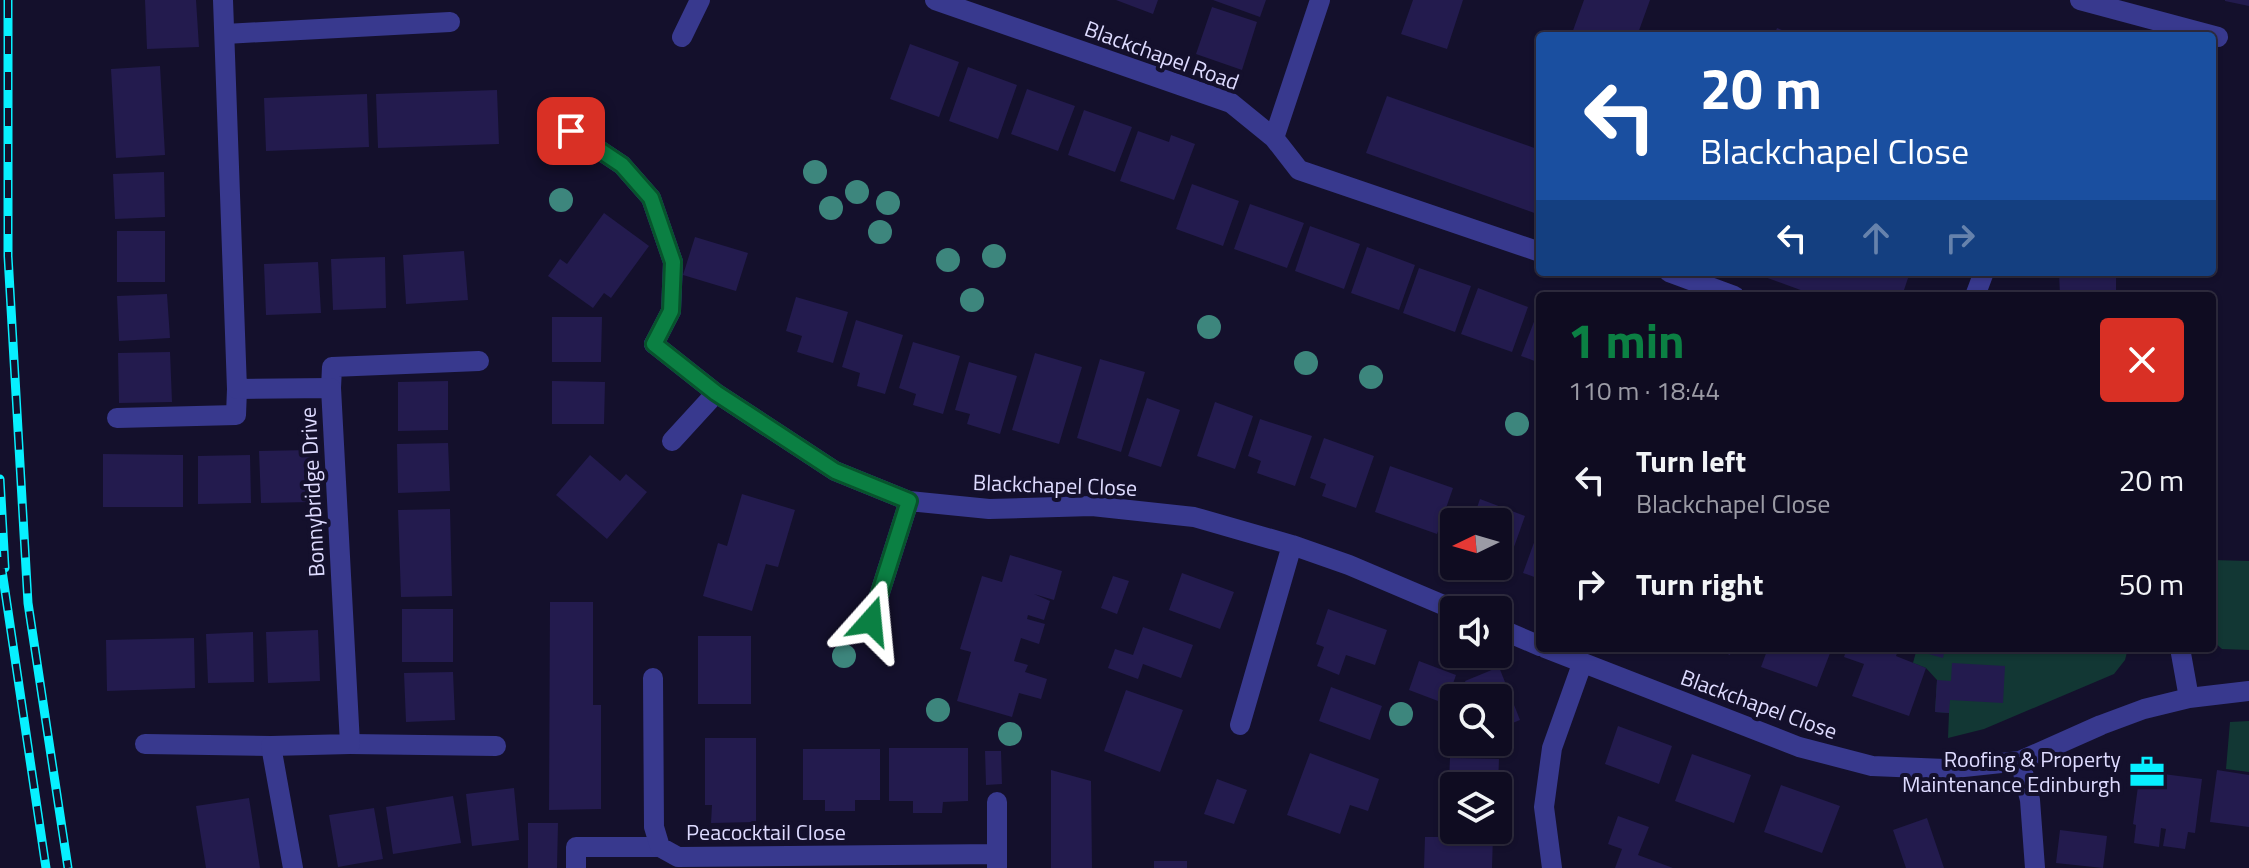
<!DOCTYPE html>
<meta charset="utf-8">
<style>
body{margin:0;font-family:"Titillium Web",sans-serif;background:#18152a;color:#f1f3f6;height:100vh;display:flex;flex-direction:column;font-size:30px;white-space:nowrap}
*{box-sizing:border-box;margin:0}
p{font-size:26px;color:#9b9ba5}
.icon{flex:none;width:44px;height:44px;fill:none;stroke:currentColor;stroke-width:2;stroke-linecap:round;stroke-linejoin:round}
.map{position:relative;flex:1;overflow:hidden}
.sheet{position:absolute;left:1536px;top:292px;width:680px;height:360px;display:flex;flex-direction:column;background:#0f0c21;border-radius:8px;box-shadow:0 2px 6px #0004,0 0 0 2px #2f2c3f}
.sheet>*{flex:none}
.top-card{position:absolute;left:1536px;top:32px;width:680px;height:244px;border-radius:8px;box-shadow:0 2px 6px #0004,0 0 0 2px #2f2c3f;background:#1a4fa0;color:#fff;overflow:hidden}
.needle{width:52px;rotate:265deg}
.buttons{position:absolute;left:1440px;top:508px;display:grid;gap:16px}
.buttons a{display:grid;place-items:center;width:72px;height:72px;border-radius:8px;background:#0f0c21;box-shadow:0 2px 6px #0004,0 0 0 2px #2f2c3f;font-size:40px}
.pin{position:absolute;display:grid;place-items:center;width:68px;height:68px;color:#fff;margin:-34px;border-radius:16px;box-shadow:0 4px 12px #0006}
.me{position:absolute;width:88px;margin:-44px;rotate:18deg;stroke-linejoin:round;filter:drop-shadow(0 0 6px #0008)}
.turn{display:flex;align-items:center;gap:28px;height:168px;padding:0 32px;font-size:36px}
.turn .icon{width:104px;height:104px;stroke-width:2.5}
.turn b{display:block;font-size:56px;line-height:68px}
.lanes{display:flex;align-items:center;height:76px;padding:0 32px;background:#0003;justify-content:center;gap:40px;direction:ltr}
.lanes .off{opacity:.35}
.round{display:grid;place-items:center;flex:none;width:84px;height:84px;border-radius:8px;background:#18152a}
.head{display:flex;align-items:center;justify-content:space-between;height:136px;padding:0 32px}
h1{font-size:48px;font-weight:700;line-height:60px;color:#0b8043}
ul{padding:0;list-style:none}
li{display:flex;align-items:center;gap:24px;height:104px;padding:0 32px}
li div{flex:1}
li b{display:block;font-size:30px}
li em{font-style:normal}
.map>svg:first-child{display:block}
</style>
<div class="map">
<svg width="2249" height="868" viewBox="0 0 2249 868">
<rect width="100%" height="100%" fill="#14102c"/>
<path fill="#123734" d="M2212,560L2249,561V650L2222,649L2212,640Z
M1917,648H2128L2125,660L2114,674L1984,729L1948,738L1949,713L1935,712L1937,680L1926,668L1913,663Z
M2249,721V772L2226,769L2230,722Z"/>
<path fill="#231b4e" d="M145,0H196L199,47L147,49Z
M1116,0H1158L1153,14Z
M1213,0H1266L1260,17Z
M1413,0H1463L1447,49L1401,34Z
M1584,0H1650L1637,36H1571Z
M2225,0H2249V6L2225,1Z
M1212,7L1257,22L1242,70L1196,54Z
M1777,28L1797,36H1774Z
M910,44L959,62L939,117L890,99Z
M160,66L165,155L116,158L111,69Z
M968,67L1017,85L998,139L949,121Z
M1027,89L1075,106L1058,151L1011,134Z
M497,90L499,144L378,148L376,94Z
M367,94L369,147L266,151L264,98Z
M1387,96L1540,150V215L1366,153Z
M1084,110L1132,127L1115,172L1068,155Z
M1138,131L1169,142L1171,135L1195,144L1174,200L1120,181Z
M164,172L165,217L115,219L113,174Z
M1192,184L1239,201L1223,246L1176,229Z
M1250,204L1304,223L1287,268L1234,249Z
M604,213L649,246L611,298L604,293L593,308L548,276L560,259L567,264Z
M1310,226L1360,244L1344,289L1295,271Z
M117,231H165V282H117Z
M695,237L748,253L736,291L683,275Z
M1367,247L1415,265L1399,310L1351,293Z
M464,251L468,300L406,304L403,255Z
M385,257L386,308L333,310L331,259Z
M318,262L321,313L266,315L264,264Z
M1419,268L1471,286L1455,332L1403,313Z
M1751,272H1910L1902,296H1817Z
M2059,272H2116V296H2060Z
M1478,288L1528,307L1512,352L1461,334Z
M167,294L170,338L119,341L117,296Z
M796,297L848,312L833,363L797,352L802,336L786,331Z
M1540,306V363L1521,356Z
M552,317H602L601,362H552Z
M856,320L903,335L885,394L857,386L860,373L842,367Z
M913,342L960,356L943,414L913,405L916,394L899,388Z
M170,352L172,402L119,403L118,353Z
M1035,353L1082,367L1059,444L1012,430Z
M1100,359L1145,372L1121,452L1077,438Z
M969,362L1017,376L1000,434L967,424L970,414L955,410Z
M448,381V430L398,431V382Z
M552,381L605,382L604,424H552Z
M1147,398L1180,410L1161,467L1128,456Z
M1215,402L1253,416L1235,469L1197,456Z
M1260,419L1312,436L1295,486L1257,473L1261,461L1248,456Z
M1324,438L1374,456L1356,508L1322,496L1326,484L1310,478Z
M448,443L450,491L398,493L397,444Z
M311,450L312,502L261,503L259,451Z
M103,454L183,455V507H103Z
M250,455L251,503L198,504V456Z
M590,455L620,481L626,474L647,492L607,539L556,495Z
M1390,466L1453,488L1437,534L1375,512Z
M742,494L795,510L778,567L766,564L752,611L703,596L718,543L727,546Z
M1480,499L1525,516L1509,561L1498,557V522H1472Z
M450,509L452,596L401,597L398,510Z
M1540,526V579L1523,573Z
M1010,555L1062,571L1054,600L1034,594L1050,601L1044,620L1028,615L1027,619L1045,624L1039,644L1021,638L1014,661L1028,665L1025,672L1047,679L1041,699L1019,693L1012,717L957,701L971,652L960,649L982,576L1002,582Z
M1182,573L1234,592L1220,629L1169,610Z
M1113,576L1129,581L1117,614L1101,608Z
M550,602H593V705H601V809L549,810Z
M402,609H453V662H402Z
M1328,609L1387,630L1375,665L1346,655L1339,675L1317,666L1324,647L1316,644Z
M1143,627L1193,645L1181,678L1143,664L1138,679L1108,668L1115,649L1133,655Z
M318,630L320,681L268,683L266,632Z
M253,632L254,682L208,683L206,634Z
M698,636H751V704H698Z
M194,638L195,688L107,691L106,640Z
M1713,648H1732L1730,655Z
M1768,648H1832L1817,687L1761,667Z
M1847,648H1899L1896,656L1926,668L1909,716L1852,696L1864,664L1844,657Z
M1926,648H1945L1943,658L1925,653Z
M1419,661L1456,675L1446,704L1409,690Z
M1952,663L2005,666L2003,703L1950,700L1949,713L1935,712L1937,680L1951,681Z
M1499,667L1520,720L1498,729V698H1472L1465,681Z
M453,672L455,720L406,722L404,673Z
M1331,687L1382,706L1370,740L1319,721Z
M1126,690L1183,710L1160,772L1104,751Z
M1618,726L1672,746L1659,784L1605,764Z
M705,738H756V822L711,823L712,805H705Z
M889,748H968V801L943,802L942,813H913V801H889Z
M803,749H880V800H855V811H825V800H803Z
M985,751H1001L1002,784L986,785Z
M1310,753L1379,779L1368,811L1350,805L1340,834L1287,815Z
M1692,754L1751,775L1734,823L1675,801Z
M1450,758L1499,759L1498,786H1454V804L1448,803Z
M1051,770L1091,781L1092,868H1051Z
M2217,770L2249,775V827L2210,822Z
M2140,771L2202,779L2195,833L2188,832L2185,849L2163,846L2166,829L2161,828L2159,847L2134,843L2136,825L2133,824Z
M1217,779L1247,790L1234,824L1204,814Z
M1781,785L1840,806L1822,853L1764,832Z
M514,788L519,840L472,846L466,794Z
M453,796L461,843L393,854L386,807Z
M249,798L260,868H206L196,806Z
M374,808L383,859L338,867L329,815Z
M1618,816L1649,827L1638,855L1673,868H1615L1622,849L1608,844Z
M1927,818L1944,868H1906L1893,830Z
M528,823H558L557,868H528Z
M2060,830L2107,836L2103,868L2056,863Z
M1438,833L1493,835L1492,868H1424L1425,837H1438Z
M1154,861H1187V868H1154Z"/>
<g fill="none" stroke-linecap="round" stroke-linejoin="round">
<path stroke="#38398e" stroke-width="20" d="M2080,0L2218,37
M682,37L700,0
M571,131L622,165L651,198L673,262L671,311L654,344
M331,388L332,367L479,361
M117,418L236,415L237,389
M145,744L271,746
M350,744L496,746
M576,868V847H660"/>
<path stroke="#38398e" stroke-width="20" d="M223,0L237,389L331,388L350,744L271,746L293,868
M935,0L1231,103L1274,138L1299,170L1540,252
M225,34L450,22
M1274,138L1320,0
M1669,272L1734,296
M1975,296L1984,272
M654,344L716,393L835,471L909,501L989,509L1092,506L1194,517L1292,545L1349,565L1455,610
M672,441L716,393
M871,621L909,501
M1498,628L1540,646
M1545,648L1799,747L1872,766L1945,769L2020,761L2101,725L2144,709L2189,698L2249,691
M2180,648L2189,698
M653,678L654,827L660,847L678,857L997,854
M1240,725L1292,545
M2020,761L2030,800L2035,868
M997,868V802
M1552,868L1544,807L1552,748L1582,664"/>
<g stroke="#07f0ff" stroke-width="9">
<path id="rail" d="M8,0V256L28,603L68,868
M0,479L5,568
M0,557L46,868"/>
</g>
<use href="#rail" stroke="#14102c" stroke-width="6" stroke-dasharray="18" stroke-linecap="butt"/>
</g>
<g fill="#3d867d">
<circle cx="815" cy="172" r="12"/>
<circle cx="857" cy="192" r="12"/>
<circle cx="561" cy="200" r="12"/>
<circle cx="888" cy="203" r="12"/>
<circle cx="831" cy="208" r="12"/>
<circle cx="880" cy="232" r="12"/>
<circle cx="994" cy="256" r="12"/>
<circle cx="948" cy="260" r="12"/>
<circle cx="972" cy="300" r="12"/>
<circle cx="1209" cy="327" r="12"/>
<circle cx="1306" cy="363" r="12"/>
<circle cx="1371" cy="377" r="12"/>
<circle cx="1517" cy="424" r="12"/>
<circle cx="844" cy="656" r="12"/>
<circle cx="938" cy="710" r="12"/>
<circle cx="1401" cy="714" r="12"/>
<circle cx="1010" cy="734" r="12"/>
</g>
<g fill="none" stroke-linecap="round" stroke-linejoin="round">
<g stroke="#07532c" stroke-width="20">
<path id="route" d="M571,131L622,165L651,198L673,262L671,311L654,344L716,393L835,471L909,501L871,621"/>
</g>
<use href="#route" stroke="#0b8043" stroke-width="14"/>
</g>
<defs>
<g id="office-bare" transform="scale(2.76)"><path d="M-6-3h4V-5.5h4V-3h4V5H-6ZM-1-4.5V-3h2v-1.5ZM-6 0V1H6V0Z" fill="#07f0ff" stroke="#14102c" stroke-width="2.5" paint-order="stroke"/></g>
</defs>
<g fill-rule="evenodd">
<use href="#office-bare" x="2147" y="772"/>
</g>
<g text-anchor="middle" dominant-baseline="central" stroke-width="8" stroke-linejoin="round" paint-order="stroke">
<g font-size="22" fill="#dedbff" stroke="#14102c">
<text transform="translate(1162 55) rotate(20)">Blackchapel Road</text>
<text transform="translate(1055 485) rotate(2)">Blackchapel Close</text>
<text transform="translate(312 492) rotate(-93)">Bonnybridge Drive</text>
<text transform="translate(1759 704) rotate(20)">Blackchapel Close</text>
<text x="766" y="832">Peacocktail Close</text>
</g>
<g font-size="22" fill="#dedbff" stroke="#14102c" text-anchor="end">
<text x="2121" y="759">Roofing &amp; Property<tspan x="2121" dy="25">Maintenance Edinburgh</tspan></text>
</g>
</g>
</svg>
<div class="buttons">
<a><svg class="needle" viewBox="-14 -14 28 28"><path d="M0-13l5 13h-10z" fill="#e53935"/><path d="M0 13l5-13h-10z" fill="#9b9ba5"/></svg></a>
<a><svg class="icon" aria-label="sound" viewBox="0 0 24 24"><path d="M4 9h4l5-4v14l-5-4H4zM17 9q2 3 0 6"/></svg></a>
<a><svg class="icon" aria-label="search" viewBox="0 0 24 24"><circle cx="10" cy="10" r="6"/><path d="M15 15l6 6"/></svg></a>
<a><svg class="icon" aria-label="layers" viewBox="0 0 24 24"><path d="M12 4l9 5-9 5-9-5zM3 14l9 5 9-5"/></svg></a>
</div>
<div class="pin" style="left:571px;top:131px;background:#d93025"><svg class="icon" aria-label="arrive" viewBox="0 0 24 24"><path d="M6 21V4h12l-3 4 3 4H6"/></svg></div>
<svg class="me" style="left:871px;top:621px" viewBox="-20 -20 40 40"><path d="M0-17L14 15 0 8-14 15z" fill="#0b8043" stroke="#fff" stroke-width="4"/></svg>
<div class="top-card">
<div class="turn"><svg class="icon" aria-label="left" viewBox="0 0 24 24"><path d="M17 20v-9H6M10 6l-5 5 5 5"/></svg><div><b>20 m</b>Blackchapel Close</div></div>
<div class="lanes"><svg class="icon" aria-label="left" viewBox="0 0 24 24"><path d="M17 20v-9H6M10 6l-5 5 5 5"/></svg><svg class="icon off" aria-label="ahead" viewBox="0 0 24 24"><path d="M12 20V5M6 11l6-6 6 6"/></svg><svg class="icon off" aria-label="right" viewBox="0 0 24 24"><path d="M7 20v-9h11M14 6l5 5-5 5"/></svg></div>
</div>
<section class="sheet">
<div class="head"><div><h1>1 min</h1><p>110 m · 18:44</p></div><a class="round" style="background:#d93025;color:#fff"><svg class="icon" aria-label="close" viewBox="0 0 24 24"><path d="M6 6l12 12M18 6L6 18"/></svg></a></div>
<ul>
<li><svg class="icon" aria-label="left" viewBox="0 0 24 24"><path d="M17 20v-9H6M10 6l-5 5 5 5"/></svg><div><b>Turn left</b><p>Blackchapel Close</p></div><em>20 m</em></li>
<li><svg class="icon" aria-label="right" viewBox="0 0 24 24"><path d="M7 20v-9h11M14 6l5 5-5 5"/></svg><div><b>Turn right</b></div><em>50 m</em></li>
</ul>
</section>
</div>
